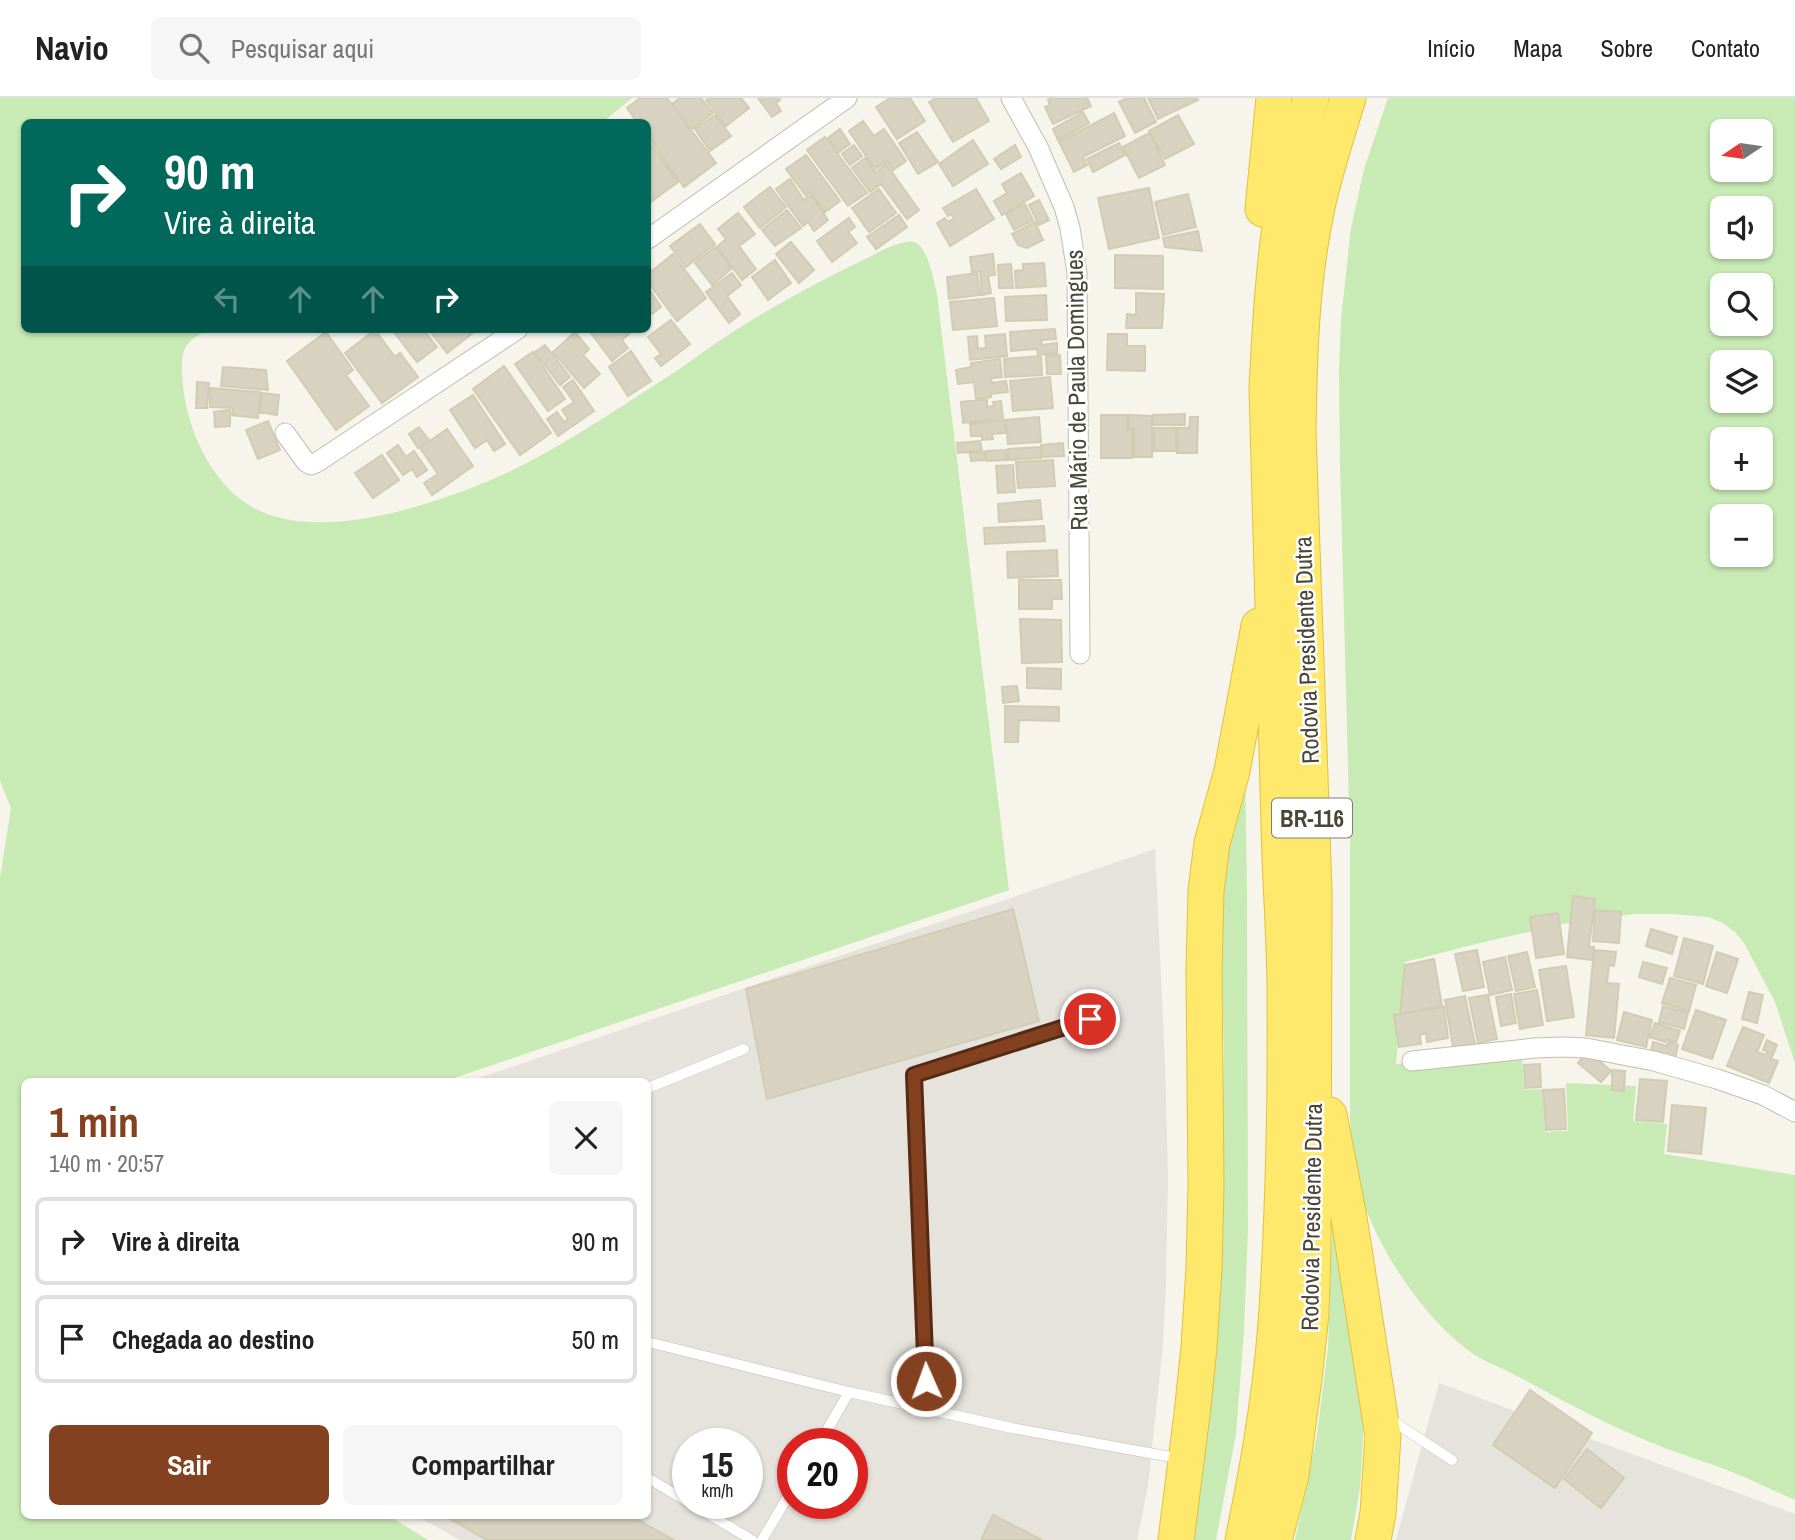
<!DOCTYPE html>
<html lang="pt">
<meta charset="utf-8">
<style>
body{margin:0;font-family:"Archivo Narrow",sans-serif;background:#f6f6f6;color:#222;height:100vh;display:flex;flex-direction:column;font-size:26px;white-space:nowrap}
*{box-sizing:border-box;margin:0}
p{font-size:23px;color:#767676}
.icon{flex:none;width:38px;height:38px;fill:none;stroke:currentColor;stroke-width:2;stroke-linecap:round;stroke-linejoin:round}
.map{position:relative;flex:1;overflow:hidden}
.details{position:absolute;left:21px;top:980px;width:630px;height:441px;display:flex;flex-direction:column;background:#fff;border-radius:10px;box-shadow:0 2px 5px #0004}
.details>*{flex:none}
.banner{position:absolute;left:21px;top:21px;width:630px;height:214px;border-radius:10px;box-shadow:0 2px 5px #0004;background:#00695c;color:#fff;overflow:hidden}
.needle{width:46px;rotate:257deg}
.fabs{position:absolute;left:1710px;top:21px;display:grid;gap:14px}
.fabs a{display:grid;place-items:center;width:63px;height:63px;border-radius:10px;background:#fff;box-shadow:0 2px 5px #0004;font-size:35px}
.speed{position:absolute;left:672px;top:1330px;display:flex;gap:14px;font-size:35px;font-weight:700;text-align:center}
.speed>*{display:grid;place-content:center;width:91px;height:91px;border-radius:50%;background:#fff;box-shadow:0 2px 5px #0004;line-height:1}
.speed small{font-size:18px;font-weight:400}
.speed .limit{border:10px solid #d22;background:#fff;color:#111}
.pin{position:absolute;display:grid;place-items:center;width:60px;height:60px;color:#fff;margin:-30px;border:4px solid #fff;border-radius:50%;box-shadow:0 2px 7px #0007}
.me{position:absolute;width:77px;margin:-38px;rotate:358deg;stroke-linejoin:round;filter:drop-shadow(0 0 5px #0008)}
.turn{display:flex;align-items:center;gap:24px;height:147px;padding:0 28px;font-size:32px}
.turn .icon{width:91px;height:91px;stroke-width:2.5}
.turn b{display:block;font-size:49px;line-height:60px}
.lanes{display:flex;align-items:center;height:66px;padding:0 28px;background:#0003;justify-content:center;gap:35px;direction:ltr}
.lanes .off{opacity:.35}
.round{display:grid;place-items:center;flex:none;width:74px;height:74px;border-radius:10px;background:#f6f6f6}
.overview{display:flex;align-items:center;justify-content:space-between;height:119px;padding:0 28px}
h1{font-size:42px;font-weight:800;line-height:52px;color:#84411f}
.button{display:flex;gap:14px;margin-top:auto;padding:14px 28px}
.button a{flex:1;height:80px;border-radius:10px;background:#84411f;color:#fff;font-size:28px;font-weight:800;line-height:80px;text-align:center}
.button a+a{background:#f6f6f6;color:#222}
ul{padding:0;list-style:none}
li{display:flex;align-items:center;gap:21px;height:88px;margin:0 14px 10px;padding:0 14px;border:4px solid #e0e0e0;border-radius:10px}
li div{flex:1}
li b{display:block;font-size:26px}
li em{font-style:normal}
header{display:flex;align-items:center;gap:42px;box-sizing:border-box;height:98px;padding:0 35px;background:#fff;border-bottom:2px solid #e0e0e0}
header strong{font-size:33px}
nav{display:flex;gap:38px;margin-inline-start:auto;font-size:24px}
.search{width:490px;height:63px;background:#f6f6f6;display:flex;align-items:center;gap:18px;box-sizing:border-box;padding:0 24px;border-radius:10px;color:#767676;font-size:26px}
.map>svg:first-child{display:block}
</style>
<header>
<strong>Navio</strong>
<div class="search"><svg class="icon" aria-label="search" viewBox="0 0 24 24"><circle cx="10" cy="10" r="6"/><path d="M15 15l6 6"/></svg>Pesquisar aqui</div>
<nav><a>Início</a><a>Mapa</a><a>Sobre</a><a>Contato</a></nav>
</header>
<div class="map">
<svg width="1795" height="1442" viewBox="0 0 1795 1442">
<rect width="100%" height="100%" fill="#f6f4eb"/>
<path fill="#e5e3dc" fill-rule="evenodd" d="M1155,751L1165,964L1168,1077L1166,1184L1163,1247L1148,1388L1137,1442H460L417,1418H648V984L470,983ZM688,1346H747V1405H688ZM793,1346H852V1405H793Z
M1439,1285L1795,1416V1442H1396Z"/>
<path fill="#c8eab4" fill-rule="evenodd" d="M0,0H632L603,24H24V231H211C202,234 191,240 186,249C181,256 182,266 182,275C184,317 199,359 228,390C238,401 253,411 267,416C320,435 391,418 443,400C480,388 515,372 549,353C587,331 624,307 661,283C682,270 701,255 722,241C768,211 815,185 865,161C876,156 901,141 914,144C928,148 934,183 937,196L1009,792L445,983L24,984V1418H389L428,1442H0V780L11,710L0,683Z
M1388,0H1795V965L1775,904L1744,845L1735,834L1723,825L1708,819L1673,816H1634L1563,826L1480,845L1405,864L1396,966L1522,959L1524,992L1542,991L1545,1034L1568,1033L1566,985L1636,988L1633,1023L1667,1026L1664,1056L1795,1077V1402C1771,1391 1747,1380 1722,1370C1694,1360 1665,1351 1638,1339C1597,1321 1558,1300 1519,1279C1501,1269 1480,1263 1464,1249C1420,1215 1374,1145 1360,1092C1354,1068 1351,1043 1350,1019V745L1340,367L1339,274L1341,221L1351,130L1364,71ZM1722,33H1760V72H1722ZM1722,110H1760V149H1722ZM1722,187H1760V226H1722ZM1722,264H1760V303H1722ZM1722,341H1760V380H1722ZM1722,418H1760V457H1722Z
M1245,661L1247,795L1248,1131L1244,1233L1236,1336L1216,1442H1187L1220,1154L1224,951L1221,854L1225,767Z
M1333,1106L1364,1322L1360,1390L1351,1442H1295L1317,1337L1328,1250Z"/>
<path fill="#d8d3c0" stroke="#d2ccb3" stroke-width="2" d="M640,0H667L716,65L684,89L648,38V24H637L627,10Z
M680,0H701L713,15L690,32L672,6Z
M709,0H741L749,10L726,28L706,2Z
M758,0H778L780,2L776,5L781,13L772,19Z
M890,0H910L925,23L897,41L876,9Z
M936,0H976L989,23L953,44L929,4Z
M1052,0H1087L1091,8L1053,26L1045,9L1050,7L1048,2Z
M1127,0H1144L1156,24L1135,35L1119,4Z
M1148,0H1196L1198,2L1158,21Z
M1083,14L1089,25L1058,42L1053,31Z
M1114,15L1125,38L1083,59L1087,67L1074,74L1059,44Z
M715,17L731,38L710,53L695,31Z
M1178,17L1194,46L1165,61L1149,33Z
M863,23L874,38L884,31L906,63L893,72L887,63L875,71L849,33Z
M840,31L850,46L839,54L828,40Z
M917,34L938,64L918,76L899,45Z
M1149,35L1165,67L1139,80L1123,49Z
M825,39L867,95L848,108L807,52Z
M648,42L678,84L648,106Z
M973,42L988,66L953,88L939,66Z
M1119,45L1125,57L1093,74L1087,61Z
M854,47L862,58L850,67L842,56Z
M1015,47L1021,59L1001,71L994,61Z
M806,57L840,103L825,114L810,94L806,98L786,71Z
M865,60L875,75L886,66L919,112L907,121L881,86L870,94L852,70Z
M1021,75L1034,98L1002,117L994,103L1007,95L1002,86Z
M790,81L804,102L811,97L828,122L814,133L808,124L803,128L776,91Z
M770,89L786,109L760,130L744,109Z
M1149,90L1159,140L1109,151L1098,100Z
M879,91L896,115L869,134L852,110Z
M976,91L994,121L950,148L937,125L945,120L948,124L954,120L951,116L948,118L943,110Z
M1188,96L1196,129L1163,137L1155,104Z
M1039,102L1049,122L1039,127L1029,107Z
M1025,106L1033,122L1014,132L1006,116Z
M787,112L801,130L775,148L762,132Z
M738,115L755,136L739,148L756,171L742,182L717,149L726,141L718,131Z
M899,117L907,129L876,151L867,139Z
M849,120L855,129L848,134L857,145L832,164L817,143Z
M1035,124L1043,142L1027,150L1018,147L1012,136Z
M700,126L715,146L686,169L670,148Z
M1198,133L1202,153L1165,149L1163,140Z
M791,144L814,172L799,185L776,156Z
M715,149L732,170L712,187L695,165Z
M673,156L706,200L677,223L648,184V176Z
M993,156L995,177L988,178L991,195L982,197L980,173L972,174L970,159Z
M1115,157L1163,158V191L1115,190Z
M775,162L791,185L768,202L752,179Z
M1044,165L1046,188L1016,190L1015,173L1023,172V166Z
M1011,166L1013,190H999L998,167Z
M732,175L741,187L727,198L740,216L729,225L706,194Z
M977,175L980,197L949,201L947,179Z
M648,189L661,209L648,219Z
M1136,195L1164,196L1162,230H1126L1127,216L1136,217Z
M1046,197L1047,222L1006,223L1005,199Z
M994,200L997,228L953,232L950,204Z
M671,222L690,246L661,268L655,260L661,256L648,239Z
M399,231H423L437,249L417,264L394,234Z
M438,231H478L447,255L432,236Z
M588,231H629L631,234L622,242L628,250L612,263Z
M1055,231L1056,241L1041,242L1042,247L1057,245V255L1038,257L1037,251L1011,253L1010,234Z
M375,232L395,259L400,255L418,279L382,305L345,255Z
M326,234L353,272L346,277L369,308L336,332L287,263Z
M575,234L589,251L583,257L600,276L584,290L553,254Z
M1005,236L1007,258L970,262L968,239L977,238L978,251L986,250L985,238Z
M1108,236H1127V248H1145V273L1107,272Z
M545,247L570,279L560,287L535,254Z
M631,253L651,283L628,298L609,269Z
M533,254L565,301L548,313L515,266Z
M1060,257L1061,276H1047L1046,258Z
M1041,258L1042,277L1005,279L1004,261Z
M1000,261L1002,279L991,280L992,285L1006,283L1008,294L991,296V299L976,301L974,284L958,286L956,272L971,269V265Z
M504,268L551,335L520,357L473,291Z
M223,269L266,272L268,292L221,288Z
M1050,279L1053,310L1013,313L1010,283Z
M573,282L594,313L558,338L547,321L557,314L564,324L568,321L562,312L574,304L563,289Z
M197,284L209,285L207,310H196Z
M210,290L260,294L258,320L232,317L233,310L210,309Z
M262,295L279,297L277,317L259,314Z
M473,297L505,346L494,353L487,342L475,350L450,312Z
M987,301V309L994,308L993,304L1001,303L1003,320L963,325L961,304Z
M230,312V328L215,329L214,314Z
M1185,316V327H1153V317Z
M1101,317H1127V332H1132V360H1101Z
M1129,317L1152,318V359H1134V330H1129Z
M1039,319L1041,344L1008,346L1006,322Z
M1190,319H1198L1197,355H1177L1178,330H1189Z
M1004,322L1005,335L992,336L993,341L982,342V338H971L970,326Z
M268,323L280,352L258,361L246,332Z
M419,329L429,342L418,350L409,336Z
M1154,330H1176V353H1154Z
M447,331L473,368L432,397L424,385L438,376L420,350Z
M980,343L982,353L958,355L957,345Z
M1063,345L1064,358L1041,359V347Z
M398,347L406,359L414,353L427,372L417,379L412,371L403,377L387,355Z
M1040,349L1041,360L1009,362L1008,351Z
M1006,352L1007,362L987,363L986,353Z
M984,354L985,362L971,363L970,355Z
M382,357L399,382L373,400L355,375Z
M1053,362L1055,388L1018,390L1016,364Z
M1013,367L1015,394L998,395L996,368Z
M1040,402L1042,421L999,424L998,406Z
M1044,428L1045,443L985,446L984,430Z
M1057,452L1058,478L1008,480L1007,454Z
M1019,482H1061L1062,501H1052V511H1019Z
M1020,521L1061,522L1062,564L1022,565Z
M1027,570L1061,571V591L1027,590Z
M1017,588L1019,603L1003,605L1002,589Z
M1005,608L1059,609V623L1019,622L1018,644H1005Z
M1573,798L1595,801L1589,849H1594L1592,862L1567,859Z
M1013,811L1039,923L767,1001L746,891Z
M1595,812L1621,814L1619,845L1593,843Z
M1558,815L1564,856L1536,860L1530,819Z
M1651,831L1677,839L1672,856L1646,848Z
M1684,840L1713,848L1703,886L1674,878Z
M1477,852L1484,889L1463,893L1455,856Z
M1594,852L1616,854L1614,868L1609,867L1607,885L1619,886L1614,940L1586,937Z
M1527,854L1535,889L1516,893L1508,858Z
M1717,854L1738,861L1727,895L1706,888Z
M1505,859L1512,892L1490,897L1483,864Z
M1434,861L1442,908L1400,916L1405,867Z
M1643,864L1667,870L1662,886L1639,879Z
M1566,868L1574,919L1547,923L1539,872Z
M1670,880L1696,887L1689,913L1662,905Z
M1537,892L1543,927L1520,931L1514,896Z
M1749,894L1763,897L1757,925L1742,921Z
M1511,896L1516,925L1501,928L1496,899Z
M1488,897L1497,941L1478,945L1469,900Z
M1465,898L1475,946L1453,949L1445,902Z
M1663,908L1688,915L1684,931L1659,924Z
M1444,909L1448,940L1427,944L1426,935L1420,937L1421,946L1399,949L1394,917Z
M1696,912L1726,922L1712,961L1682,951Z
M1624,914L1652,922L1646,949L1617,942Z
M1655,925L1680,933L1676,945L1666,941L1665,944L1650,939Z
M1743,929L1764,937L1757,954L1766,957L1767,953L1763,952L1767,942L1777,947L1771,961L1778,963L1769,985L1727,968Z
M1653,944L1667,948L1668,944L1678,947L1675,960L1651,953Z
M1588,953L1611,973L1601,984L1578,965Z
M1540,966L1541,989L1525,990L1524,967Z
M1612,972L1625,973L1624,993L1612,992Z
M1640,981L1667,983L1663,1024L1636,1022Z
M1564,991L1566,1031L1546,1032L1543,992Z
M1672,1007L1706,1010L1701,1056L1668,1053Z
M1530,1292L1592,1335L1555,1390L1493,1347Z
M1587,1351L1624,1380L1601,1410L1564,1381Z
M993,1417L1042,1442H981Z
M445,1418H631L674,1442H487Z"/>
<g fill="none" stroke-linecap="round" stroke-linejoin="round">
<g stroke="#c2bead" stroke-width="11">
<path id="service" d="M648,990L744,951
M648,1244L849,1294L1012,1330L1182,1361
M927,1311L914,977L1090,921
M1391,1322L1452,1362
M819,1346L849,1294
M648,1380L688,1404
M690,1405L752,1442
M762,1442L793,1390"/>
</g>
<g stroke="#c2bead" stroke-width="21">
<path id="minor" d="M1011,0L1038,49L1064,109L1070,130L1077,175L1080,556
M648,141L847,0
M285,335L306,364L311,367L316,365L518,231
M1412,963L1535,950L1564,949L1586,950L1654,963L1717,981L1763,997L1795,1014"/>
</g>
<g stroke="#e0c13b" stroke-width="37">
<path id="motorway" d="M1263,111L1274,0
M1329,1017L1349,1120L1383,1338L1378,1415L1373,1442
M1176,1442L1192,1316L1199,1249L1204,1171L1206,1087L1204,873L1206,793L1212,745L1232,673L1259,528
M1243,1442C1259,1367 1272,1289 1277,1212C1284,1102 1286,992 1285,882C1284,829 1280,777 1279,725C1274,580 1270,435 1267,290C1270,233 1273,177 1281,122C1288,80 1299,40 1311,0
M1274,1442L1291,1377L1304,1281L1311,1216L1313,1151L1314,794L1298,335C1299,259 1301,183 1317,109C1325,72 1337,36 1348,0"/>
</g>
<use href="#service" stroke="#fff" stroke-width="10"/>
<use href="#minor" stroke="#fff" stroke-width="19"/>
<use href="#motorway" stroke="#ffe96d" stroke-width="35"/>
</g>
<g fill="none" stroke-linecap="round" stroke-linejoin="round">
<g stroke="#562a14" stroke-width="18">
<path id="route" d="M926,1283L914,977L1090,921"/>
</g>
<use href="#route" stroke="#84411f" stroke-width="12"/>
</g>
<g text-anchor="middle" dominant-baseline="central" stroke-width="5" stroke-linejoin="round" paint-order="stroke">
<rect fill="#fff" stroke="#807e74" stroke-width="2" x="1272" y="700.5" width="80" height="39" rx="5"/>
<g font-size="23" font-weight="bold" fill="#4a4738">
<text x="1312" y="720">BR-116</text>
</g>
<g font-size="24" fill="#4a4738" stroke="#fff">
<text transform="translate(1076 292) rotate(-91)">Rua Mário de Paula Domingues</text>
<text transform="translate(1306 552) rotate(-92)">Rodovia Presidente Dutra</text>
<text transform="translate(1311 1119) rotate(-89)">Rodovia Presidente Dutra</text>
</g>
</g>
</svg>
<div class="fabs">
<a><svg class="needle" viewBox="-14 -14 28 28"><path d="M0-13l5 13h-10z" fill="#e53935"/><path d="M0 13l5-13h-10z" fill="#767676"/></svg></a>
<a><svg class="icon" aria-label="sound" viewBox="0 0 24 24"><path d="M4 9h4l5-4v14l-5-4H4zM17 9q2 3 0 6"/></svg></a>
<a><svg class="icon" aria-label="search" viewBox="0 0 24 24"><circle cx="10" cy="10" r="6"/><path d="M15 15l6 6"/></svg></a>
<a><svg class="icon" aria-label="layers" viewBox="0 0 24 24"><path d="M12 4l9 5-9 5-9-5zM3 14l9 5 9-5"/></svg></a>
<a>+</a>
<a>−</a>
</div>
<div class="speed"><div>15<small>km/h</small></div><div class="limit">20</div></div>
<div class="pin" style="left:1090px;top:921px;background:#d93025"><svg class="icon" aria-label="arrive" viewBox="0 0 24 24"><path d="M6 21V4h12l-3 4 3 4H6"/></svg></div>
<svg class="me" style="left:926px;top:1283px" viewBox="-20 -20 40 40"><circle r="17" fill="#84411f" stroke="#fff" stroke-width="3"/><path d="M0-11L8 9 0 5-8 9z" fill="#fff"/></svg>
<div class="banner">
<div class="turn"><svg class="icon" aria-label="right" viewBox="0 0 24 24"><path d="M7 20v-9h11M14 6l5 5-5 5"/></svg><div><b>90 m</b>Vire à direita</div></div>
<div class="lanes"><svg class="icon off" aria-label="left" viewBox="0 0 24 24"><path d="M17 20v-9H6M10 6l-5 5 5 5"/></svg><svg class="icon off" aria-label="ahead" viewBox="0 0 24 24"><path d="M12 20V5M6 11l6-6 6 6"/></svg><svg class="icon off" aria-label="ahead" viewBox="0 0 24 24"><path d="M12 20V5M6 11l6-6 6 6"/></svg><svg class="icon" aria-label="right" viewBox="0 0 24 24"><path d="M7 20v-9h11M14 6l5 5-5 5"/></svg></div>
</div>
<section class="details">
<div class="overview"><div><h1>1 min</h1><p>140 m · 20:57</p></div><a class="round"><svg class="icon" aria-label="close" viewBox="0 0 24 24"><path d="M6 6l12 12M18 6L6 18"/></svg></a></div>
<ul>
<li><svg class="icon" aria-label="right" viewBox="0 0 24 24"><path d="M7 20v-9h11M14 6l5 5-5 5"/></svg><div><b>Vire à direita</b></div><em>90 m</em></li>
<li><svg class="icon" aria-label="arrive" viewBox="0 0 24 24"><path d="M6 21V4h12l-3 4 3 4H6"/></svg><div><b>Chegada ao destino</b></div><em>50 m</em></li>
</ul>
<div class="button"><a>Sair</a><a>Compartilhar</a></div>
</section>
</div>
